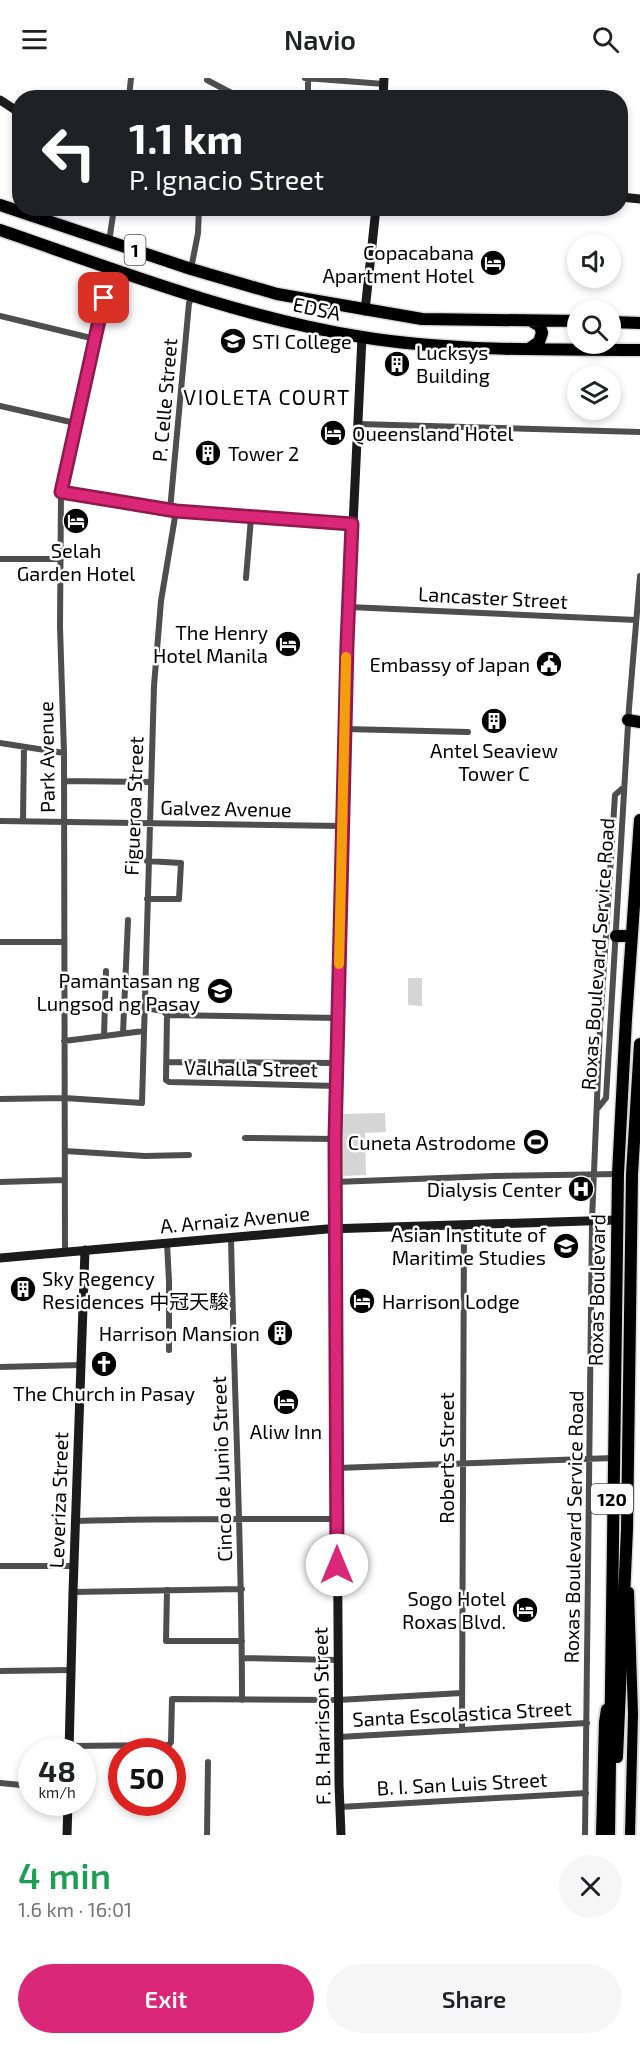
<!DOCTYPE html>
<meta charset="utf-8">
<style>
body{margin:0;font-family:"Exo 2","Noto Sans SC",sans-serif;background:#f6f6f6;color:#202124;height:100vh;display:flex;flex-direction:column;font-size:22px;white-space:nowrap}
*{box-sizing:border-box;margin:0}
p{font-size:20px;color:#757577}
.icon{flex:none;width:33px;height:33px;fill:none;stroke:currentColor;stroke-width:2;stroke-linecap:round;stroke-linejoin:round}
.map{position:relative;height:1757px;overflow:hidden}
.details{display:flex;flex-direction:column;background:#fff;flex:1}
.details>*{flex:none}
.hud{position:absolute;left:12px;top:12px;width:616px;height:126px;border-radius:24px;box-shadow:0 3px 9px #0003;background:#202124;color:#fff;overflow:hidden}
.buttons{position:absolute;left:567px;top:156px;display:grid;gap:12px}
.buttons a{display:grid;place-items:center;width:54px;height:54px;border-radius:50%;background:#fff;box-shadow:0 3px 9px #0003;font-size:30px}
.speed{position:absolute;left:18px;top:1660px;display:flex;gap:12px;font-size:30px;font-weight:700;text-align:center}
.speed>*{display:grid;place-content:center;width:78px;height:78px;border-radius:50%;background:#fff;box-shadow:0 3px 9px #0003;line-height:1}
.speed small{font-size:15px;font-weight:400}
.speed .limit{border:9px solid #d22;background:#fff;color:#111}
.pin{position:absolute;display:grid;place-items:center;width:51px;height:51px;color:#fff;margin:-26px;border-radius:12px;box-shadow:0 3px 9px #0006}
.me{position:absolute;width:66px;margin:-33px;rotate:0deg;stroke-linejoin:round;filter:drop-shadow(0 0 4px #0008)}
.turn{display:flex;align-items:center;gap:21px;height:126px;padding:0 18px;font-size:27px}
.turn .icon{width:78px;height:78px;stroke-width:2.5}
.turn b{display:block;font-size:42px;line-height:51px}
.round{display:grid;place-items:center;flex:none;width:63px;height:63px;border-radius:32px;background:#f6f6f6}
.head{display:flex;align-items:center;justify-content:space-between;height:102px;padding:0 18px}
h1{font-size:36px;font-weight:600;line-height:45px;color:#1e9e55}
.cta{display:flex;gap:12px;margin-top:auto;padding:12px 18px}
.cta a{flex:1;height:69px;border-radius:36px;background:#db2777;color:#fff;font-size:24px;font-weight:600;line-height:69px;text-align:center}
.cta a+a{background:#f6f6f6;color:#202124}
header{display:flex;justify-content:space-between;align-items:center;height:78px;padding:0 18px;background:#fff;font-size:27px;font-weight:600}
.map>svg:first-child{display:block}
</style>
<header><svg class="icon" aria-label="menu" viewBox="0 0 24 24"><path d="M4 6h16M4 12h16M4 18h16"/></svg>Navio<svg class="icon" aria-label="search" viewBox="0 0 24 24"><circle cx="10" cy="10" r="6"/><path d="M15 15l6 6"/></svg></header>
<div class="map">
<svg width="640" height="1757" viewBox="0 0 640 1757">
<rect width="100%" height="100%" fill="#fff"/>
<path fill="#d5d5d5" d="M408,900H422V928L408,927Z
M385,1035L386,1054L365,1055L366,1097L343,1098L342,1036Z"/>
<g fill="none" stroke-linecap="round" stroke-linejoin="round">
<g stroke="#dbdbdb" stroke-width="14">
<path id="primary" d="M629,1514L633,1636L630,1757
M601,1757L604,1644L606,1631"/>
</g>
<g stroke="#dbdbdb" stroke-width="15">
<path id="highway" d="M0,127L191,191L277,216L422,241L578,243
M0,152C119,193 238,239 362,259C454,274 548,271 640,272
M610,244L640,245
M529,271L539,264L542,255L540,248L531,243
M628,642L640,644
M616,858H632
M617,1679L627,1451L632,1096L640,966
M609,1757L618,1096L626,941L640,742"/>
</g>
<path stroke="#4e4e4e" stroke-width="6" d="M305,0L384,6
M207,2L241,20
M129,20L131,0
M308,20V1
M109,164L114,130
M191,191L198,155L199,130
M0,238L95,261
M0,328L75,345
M358,346L640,354
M61,414L176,433L352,446
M170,432L189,225L193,218
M0,481H61
M246,500L251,440
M349,529L636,542
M345,651L468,654
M0,665L64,675
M64,703L150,704
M0,743L343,748
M23,743L24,669
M147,821H179L181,785L147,783
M0,864H64
M145,930L163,933L167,937L338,940
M167,937L166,1002L169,1004L337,1008
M123,955L128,842
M104,958L106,893
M64,963L144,953
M167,984L337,985
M0,1021L64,1020L142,1025L154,608L161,523L176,433
M598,1030L606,1020L629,630L640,498
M245,1060L335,1061
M65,1073L145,1078L189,1077
M0,1104L65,1102
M335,1104L494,1098L618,1096
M231,1159C234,1313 242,1467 242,1622
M167,1165L169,1203V1272
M65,1174L64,675L60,549L61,414L104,220L107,189
M0,1289L82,1287
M337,1390L613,1380
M76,1443C163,1440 250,1441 337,1441
M0,1488H74
M167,1512L166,1563H242
M73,1514L242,1511
M242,1580L338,1582
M0,1593L71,1592
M462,1652L464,1146
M339,1659L587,1645
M69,1668L169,1667L171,1664L172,1621L338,1622L462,1615
M0,1705L32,1708
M340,1729L586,1715
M207,1757L208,1684
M585,1757L592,1142L600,949L615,717L624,709"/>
<path stroke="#1b1b1b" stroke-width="9" d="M383,20L384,0
M0,22L20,35
M621,119L640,121
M365,233L376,130
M0,1180L327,1151L617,1142
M69,1674L73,1514L85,1172
M67,1757L68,1725
M341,1757L339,1706L335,1061L347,572L362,259"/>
<use href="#primary" stroke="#000" stroke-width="10"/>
<use href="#highway" stroke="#000" stroke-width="12"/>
</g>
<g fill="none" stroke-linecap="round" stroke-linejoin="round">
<g stroke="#8e194d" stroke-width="15">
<path id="route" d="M104,220L61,414L176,433L352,446L347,566L335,1061L337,1487"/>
</g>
<use href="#route" stroke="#db2777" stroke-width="10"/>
<path stroke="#f59e0b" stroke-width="10" d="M339,886L346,579"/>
</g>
<defs>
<g id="hotel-disc" transform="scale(1.35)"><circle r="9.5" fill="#000" stroke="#fff"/><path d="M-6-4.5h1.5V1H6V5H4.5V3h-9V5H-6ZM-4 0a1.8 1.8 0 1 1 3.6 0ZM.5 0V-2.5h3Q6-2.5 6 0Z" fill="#fff"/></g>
<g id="university-disc" transform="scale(1.35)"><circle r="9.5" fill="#000" stroke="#fff"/><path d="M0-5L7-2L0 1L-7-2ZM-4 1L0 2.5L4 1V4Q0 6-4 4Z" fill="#fff"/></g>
<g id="building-disc" transform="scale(1.35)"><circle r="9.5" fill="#000" stroke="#fff"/><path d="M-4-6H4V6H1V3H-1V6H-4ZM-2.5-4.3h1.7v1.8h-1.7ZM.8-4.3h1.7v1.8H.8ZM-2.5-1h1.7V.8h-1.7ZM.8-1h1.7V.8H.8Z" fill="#fff"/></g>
<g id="civic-disc" transform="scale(1.35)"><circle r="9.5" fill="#000" stroke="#fff"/><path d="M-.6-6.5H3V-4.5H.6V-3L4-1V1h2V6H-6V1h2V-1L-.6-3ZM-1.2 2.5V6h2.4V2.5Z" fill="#fff"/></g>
<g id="stadium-disc" transform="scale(1.35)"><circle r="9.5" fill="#000" stroke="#fff"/><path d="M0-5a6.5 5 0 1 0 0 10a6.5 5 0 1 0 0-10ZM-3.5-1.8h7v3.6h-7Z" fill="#fff"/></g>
<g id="hospital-disc" transform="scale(1.35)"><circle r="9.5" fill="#000" stroke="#fff"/><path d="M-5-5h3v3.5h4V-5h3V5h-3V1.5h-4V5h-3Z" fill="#fff"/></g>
<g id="church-disc" transform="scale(1.35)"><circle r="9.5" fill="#000" stroke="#fff"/><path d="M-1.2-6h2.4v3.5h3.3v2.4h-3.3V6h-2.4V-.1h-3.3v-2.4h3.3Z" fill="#fff"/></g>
</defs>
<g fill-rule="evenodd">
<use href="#hotel-disc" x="493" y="185"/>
<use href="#university-disc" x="233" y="263"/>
<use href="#building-disc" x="397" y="286"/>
<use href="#hotel-disc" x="333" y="355"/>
<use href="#building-disc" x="208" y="375"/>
<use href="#hotel-disc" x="76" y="443"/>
<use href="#hotel-disc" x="288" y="566"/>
<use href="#civic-disc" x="549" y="586"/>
<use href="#building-disc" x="494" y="643"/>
<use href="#university-disc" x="220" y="913"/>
<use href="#stadium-disc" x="536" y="1064"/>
<use href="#hospital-disc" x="581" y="1111"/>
<use href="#university-disc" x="566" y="1168"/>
<use href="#building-disc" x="23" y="1211"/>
<use href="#hotel-disc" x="362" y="1223"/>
<use href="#building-disc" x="280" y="1255"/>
<use href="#church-disc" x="104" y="1286"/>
<use href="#hotel-disc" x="286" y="1324"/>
<use href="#hotel-disc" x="525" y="1532"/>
</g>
<g text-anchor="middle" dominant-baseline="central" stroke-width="5" stroke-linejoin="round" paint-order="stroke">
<g fill="#fff" stroke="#4c4c4c" stroke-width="1.5">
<rect x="124.5" y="157" width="21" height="30" rx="4.5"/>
<rect x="591" y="1406" width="42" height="30" rx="4.5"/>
</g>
<g font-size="18" font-weight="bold" fill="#000">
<text x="135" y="172">1</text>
<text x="612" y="1421">120</text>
</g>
<g font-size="20" fill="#000" stroke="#fff" text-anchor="end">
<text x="474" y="174">Copacabana<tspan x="474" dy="23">Apartment Hotel</tspan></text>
<text x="252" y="263" text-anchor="start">STI College</text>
<text x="416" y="274" text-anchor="start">Lucksys<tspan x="416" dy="23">Building</tspan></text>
<text x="352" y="355" text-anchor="start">Queensland Hotel</text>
<text x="228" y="375" text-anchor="start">Tower 2</text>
<text x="76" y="472" text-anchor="middle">Selah<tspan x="76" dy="23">Garden Hotel</tspan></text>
<text x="268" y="554">The Henry<tspan x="268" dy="23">Hotel Manila</tspan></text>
<text x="530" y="586">Embassy of Japan</text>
<text x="494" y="672" text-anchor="middle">Antel Seaview<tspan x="494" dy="23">Tower C</tspan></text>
<text x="200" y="902">Pamantasan ng<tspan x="200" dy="23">Lungsod ng Pasay</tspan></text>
<text x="516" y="1064">Cuneta Astrodome</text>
<text x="562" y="1111">Dialysis Center</text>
<text x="546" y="1156">Asian Institute of<tspan x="546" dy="23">Maritime Studies</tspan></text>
<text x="42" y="1200" text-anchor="start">Sky Regency<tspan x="42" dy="23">Residences 中冠天駿</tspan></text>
<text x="382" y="1223" text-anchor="start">Harrison Lodge</text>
<text x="260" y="1255">Harrison Mansion</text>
<text x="104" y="1315" text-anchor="middle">The Church in Pasay</text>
<text x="286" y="1353" text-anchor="middle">Aliw Inn</text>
<text x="506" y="1520">Sogo Hotel<tspan x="506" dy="23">Roxas Blvd.</tspan></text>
</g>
<g font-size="20" fill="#000" stroke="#fff">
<text transform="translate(317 230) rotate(12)">EDSA</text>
<text transform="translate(164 322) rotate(-85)">P. Celle Street</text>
<text transform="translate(493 519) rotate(3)">Lancaster Street</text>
<text transform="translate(46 679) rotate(-91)">Park Avenue</text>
<text transform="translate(133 728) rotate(-88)">Figueroa Street</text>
<text transform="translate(226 730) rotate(1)">Galvez Avenue</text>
<text transform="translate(597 876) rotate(-86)">Roxas Boulevard Service Road</text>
<text transform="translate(251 990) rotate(1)">Valhalla Street</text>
<text transform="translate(235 1141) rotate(-5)">A. Arnaiz Avenue</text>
<text transform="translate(596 1212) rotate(-89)">Roxas Boulevard</text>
<text transform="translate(446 1380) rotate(-90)">Roberts Street</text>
<text transform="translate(221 1391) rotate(-92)">Cinco de Junio Street</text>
<text transform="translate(58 1422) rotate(-88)">Leveriza Street</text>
<text transform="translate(573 1449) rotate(-89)">Roxas Boulevard Service Road</text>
<text transform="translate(462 1635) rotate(-3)">Santa Escolastica Street</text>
<text transform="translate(321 1638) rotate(-91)">F. B. Harrison Street</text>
<text transform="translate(462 1705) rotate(-3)">B. I. San Luis Street</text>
</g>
<g font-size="21" letter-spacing="1.5" fill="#000" stroke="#fff">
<text x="267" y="318">VIOLETA COURT</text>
</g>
</g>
</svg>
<div class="buttons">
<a><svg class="icon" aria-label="sound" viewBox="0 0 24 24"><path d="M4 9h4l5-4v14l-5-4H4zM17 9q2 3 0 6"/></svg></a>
<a><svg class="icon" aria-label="search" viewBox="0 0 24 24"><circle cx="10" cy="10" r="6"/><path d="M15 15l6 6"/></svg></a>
<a><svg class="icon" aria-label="layers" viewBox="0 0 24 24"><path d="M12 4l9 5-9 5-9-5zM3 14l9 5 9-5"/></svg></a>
</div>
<div class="speed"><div>48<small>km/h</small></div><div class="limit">50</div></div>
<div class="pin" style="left:104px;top:220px;background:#d93025"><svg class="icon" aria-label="arrive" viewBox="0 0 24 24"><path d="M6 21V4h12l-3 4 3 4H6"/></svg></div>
<svg class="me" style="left:337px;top:1487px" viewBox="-20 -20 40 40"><circle r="19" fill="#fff"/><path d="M0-13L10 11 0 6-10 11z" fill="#db2777"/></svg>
<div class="hud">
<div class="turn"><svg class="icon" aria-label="left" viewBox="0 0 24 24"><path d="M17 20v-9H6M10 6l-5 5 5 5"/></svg><div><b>1.1 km</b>P. Ignacio Street</div></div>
</div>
</div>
<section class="details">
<div class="head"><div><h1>4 min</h1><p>1.6 km · 16:01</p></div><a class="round"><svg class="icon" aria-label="close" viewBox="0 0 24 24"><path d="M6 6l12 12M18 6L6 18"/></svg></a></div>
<div class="cta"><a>Exit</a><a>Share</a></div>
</section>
